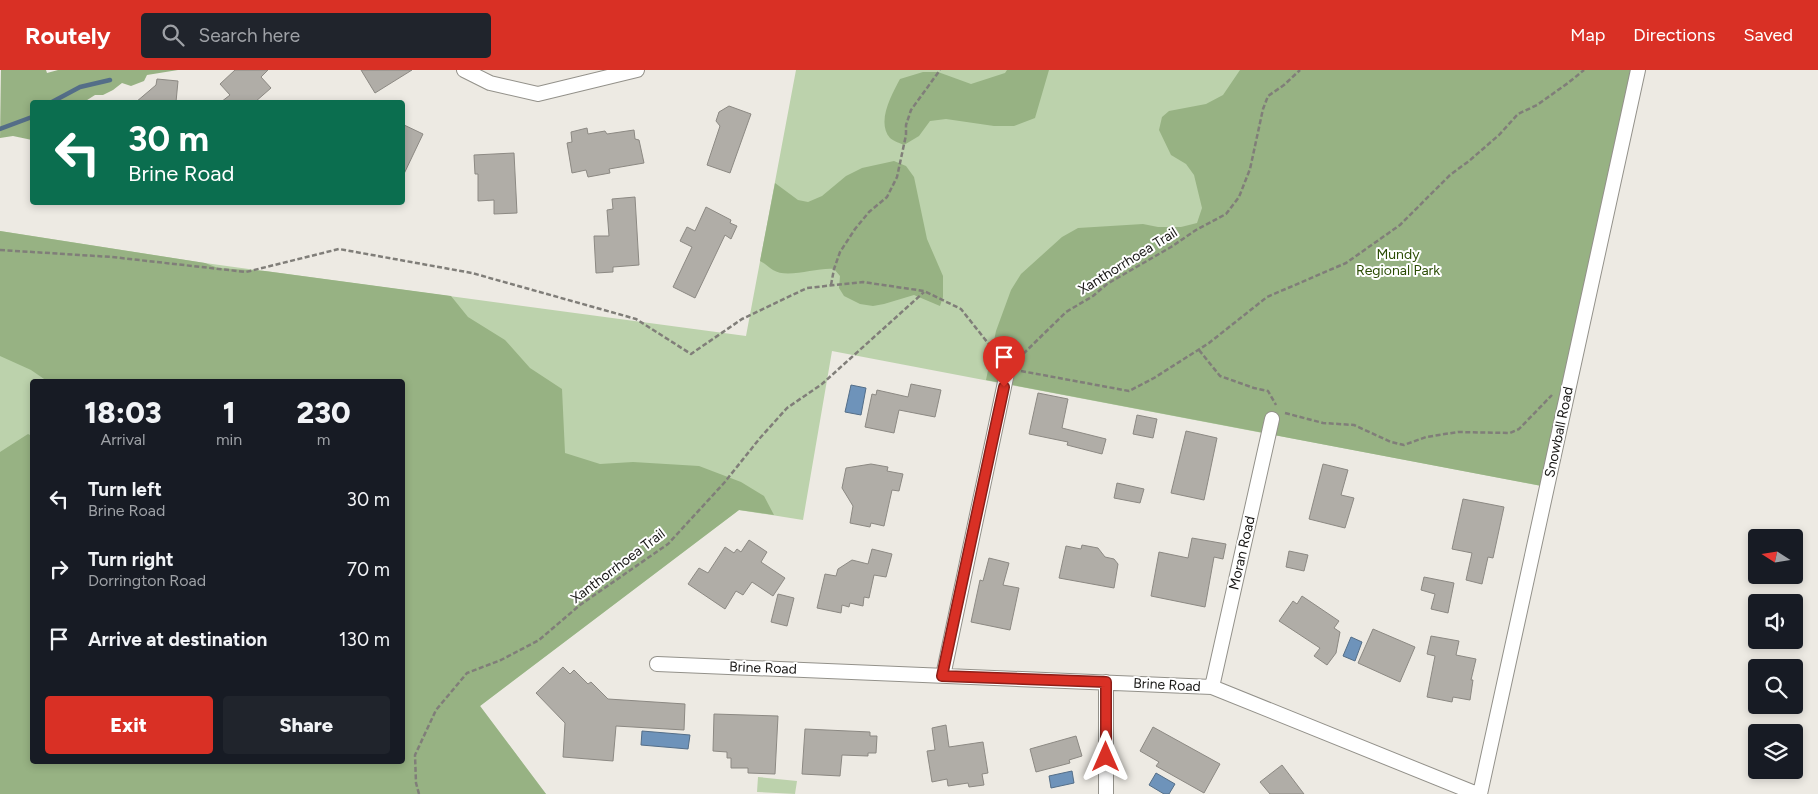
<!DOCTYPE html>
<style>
body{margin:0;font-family:Figtree,sans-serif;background:#20242c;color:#f1f3f6;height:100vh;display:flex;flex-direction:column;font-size:19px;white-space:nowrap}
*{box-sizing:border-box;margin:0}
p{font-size:16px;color:#9ea1a6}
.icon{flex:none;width:28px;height:28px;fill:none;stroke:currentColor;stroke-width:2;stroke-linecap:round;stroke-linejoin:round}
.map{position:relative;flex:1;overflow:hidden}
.sheet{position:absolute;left:30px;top:309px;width:375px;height:385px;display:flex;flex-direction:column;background:#171b24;border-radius:5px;box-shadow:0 2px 8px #0003}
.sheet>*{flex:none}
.banner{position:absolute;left:30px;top:30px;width:375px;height:105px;border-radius:5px;box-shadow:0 2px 8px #0003;background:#0b6e4f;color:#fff;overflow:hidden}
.needle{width:32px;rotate:282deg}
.fabs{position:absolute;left:1748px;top:459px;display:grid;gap:10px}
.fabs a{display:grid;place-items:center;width:55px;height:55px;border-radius:5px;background:#171b24;box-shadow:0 2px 8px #0003;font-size:25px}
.pin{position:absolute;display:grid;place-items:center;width:42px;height:42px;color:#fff;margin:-51px -21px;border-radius:50% 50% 50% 0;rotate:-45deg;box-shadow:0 0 5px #0007}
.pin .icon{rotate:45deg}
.me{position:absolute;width:55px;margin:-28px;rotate:0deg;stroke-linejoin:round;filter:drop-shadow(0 0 4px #0008)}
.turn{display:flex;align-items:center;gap:18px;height:105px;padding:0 15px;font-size:22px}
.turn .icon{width:65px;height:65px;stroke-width:2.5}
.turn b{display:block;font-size:35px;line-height:42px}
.eta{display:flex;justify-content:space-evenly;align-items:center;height:85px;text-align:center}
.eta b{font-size:30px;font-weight:800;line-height:35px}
.primary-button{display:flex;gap:10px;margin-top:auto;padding:10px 15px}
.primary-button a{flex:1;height:58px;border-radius:5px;background:#d93025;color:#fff;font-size:20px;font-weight:800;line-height:58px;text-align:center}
.primary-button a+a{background:#20242c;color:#f1f3f6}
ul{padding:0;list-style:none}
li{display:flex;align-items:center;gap:15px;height:70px;padding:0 15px}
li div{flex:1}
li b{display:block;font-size:19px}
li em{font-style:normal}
header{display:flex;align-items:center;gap:30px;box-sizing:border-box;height:70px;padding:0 25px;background:#d93025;color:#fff}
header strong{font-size:24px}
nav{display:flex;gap:28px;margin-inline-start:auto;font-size:18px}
.search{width:350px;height:45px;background:#20242c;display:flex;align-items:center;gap:12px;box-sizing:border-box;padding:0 18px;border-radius:5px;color:#9ea1a6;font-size:19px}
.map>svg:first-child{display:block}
</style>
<header>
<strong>Routely</strong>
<div class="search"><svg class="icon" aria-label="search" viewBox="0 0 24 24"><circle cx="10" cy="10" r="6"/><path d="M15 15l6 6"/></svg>Search here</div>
<nav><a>Map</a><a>Directions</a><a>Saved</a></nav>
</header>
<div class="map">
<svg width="1818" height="724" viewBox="0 0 1818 724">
<rect width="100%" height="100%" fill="#edeae3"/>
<path fill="#bcd2ac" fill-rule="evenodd" d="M796,0H1638L1547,417L832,281L803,450L739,440L480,636L546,724H0V161L205,193L746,266ZM32,311H402V691H32Z
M758,707L797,711L795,724L757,722Z"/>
<path fill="#97b283" d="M1,0H46L47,3L58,0H178L147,5L144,11L131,16L122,13L113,20L103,25H95L84,32H32V70L13,66L0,68Z
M1007,0H1049L1035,48L1014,56H994L946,49L930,51L919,66L904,75C900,73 893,71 890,68C876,52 892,24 900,9L923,2H938L971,14L1005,3Z
M1240,0H1638L1547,417L986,310L996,261L1011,220L1021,204L1062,167L1078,158L1143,154L1158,157H1181L1197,153L1202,138L1194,105L1186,94L1171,85L1159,60L1162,47L1169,41L1206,34L1223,25Z
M894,91L906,96L914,107L927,169L943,206V227L940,236L914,225L884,234L873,236L860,234L844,226L839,218L840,206L834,199C818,197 787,209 773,200C768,197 766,194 760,191L775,113L798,130L808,132L822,126L846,106L862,98Z
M0,161L205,193L218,198L265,201L451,226L468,247L505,270L530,298L562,319L565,383L600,394L633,392L699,396L741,412L764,426L774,445L739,440L480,636L546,724H0V382L28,364L32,366V691H402V311H47L31,300L0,286Z"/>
<path fill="#6e93ba" stroke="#546e88" d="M851,315L866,318L861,345L845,342Z
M1351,567L1362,572L1355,591L1343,586Z
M642,661L690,665L688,679L641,675Z
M1072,701L1074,713L1051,718L1049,706Z
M1156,703L1175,714L1169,724H1164L1149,715Z"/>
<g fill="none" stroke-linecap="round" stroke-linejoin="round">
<path stroke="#546e88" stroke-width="4.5" d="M52,32L80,17L110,10
M0,59L32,47"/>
</g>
<path fill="#b0ada7" stroke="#8c8983" d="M235,0H268L261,7L271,18L255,32H221L230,25L220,14Z
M361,0H412L375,23Z
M157,9L178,11L176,32H136L156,15Z
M729,36L751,44L730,103L707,95L720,56L716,51L719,42Z
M402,54L423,64L402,108Z
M587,58L588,64L605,61L607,64L634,60L635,69L639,70L644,93L609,99L610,103L588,107L586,100L572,103L567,73L572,72L571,62Z
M514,83L517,143L494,144V130L478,131V104H475L474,85Z
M635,127L639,195L613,197V202L596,203L594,166H609L607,140L613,139L612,129Z
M706,137L731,150L730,153L737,156L731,169L725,165L695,228L673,217L692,177L680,171L687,157L695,161Z
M911,314L941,320L935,347L899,340L894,363L865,357L872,324L876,325L877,320L908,327Z
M1038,323L1068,329L1062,358L1106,369L1102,384L1067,375L1068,372L1029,364Z
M1137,345L1157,349L1153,368L1133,364Z
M1186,361L1217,368L1204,430L1171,423Z
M871,394L888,397L887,401L903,404L899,421L892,420L884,456L871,453L870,457L850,453L853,436L842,418L846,398Z
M1323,394L1348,400L1341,425L1354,428L1345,458L1309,449Z
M1117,413L1144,419L1140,433L1114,428Z
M1463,429L1504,437L1493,488L1488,487L1482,514L1466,510L1472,483L1452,479Z
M1192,468L1226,474L1223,489L1214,487L1205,537L1151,526L1159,482L1188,488Z
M749,470L767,482L761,492L785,508L773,526L752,512L743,525L736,521L725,539L688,514L699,498L708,503L725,477L734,483L737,479L741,482Z
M1082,475L1098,478L1105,487L1114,489L1118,494L1114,518L1059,508L1066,476L1081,479Z
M872,479L892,484L886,507L874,505L869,528L864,527L863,536L850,533L849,537L842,535L841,543L817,538L825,504L836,506L838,499L852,490L868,494Z
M1289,481L1308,485L1304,501L1286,497Z
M989,488L1009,493L1003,515L1019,518L1010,560L971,552L980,510L983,511Z
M1424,507L1454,513L1448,543L1431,539L1435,524L1421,520Z
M778,524L794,528L787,556L771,552Z
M1302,526L1339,551L1334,558L1340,562L1336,583L1327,595L1314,586L1320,578L1279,551L1293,531L1297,534Z
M1373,559L1415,577L1400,612L1358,593Z
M1431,566L1459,571L1456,585L1476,589L1471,610H1473L1470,630L1453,627L1452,632L1427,627L1435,586L1427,584Z
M563,597L570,604L574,600L588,614L591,612L608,629L685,634L684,660L616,656L613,691L563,687L565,653L536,623Z
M714,644L778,646L775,704L748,703V698H731V688H727V682L713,681Z
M946,655L949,677L983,672L988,703L982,704L984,715L969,717L968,713L948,716L947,709L932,712L927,681L935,680L932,658Z
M1153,657L1220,694L1204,723L1156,696L1159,692L1140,681Z
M805,659L870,662V666H877L876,683H868V686L842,685L840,706L802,704Z
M1076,666L1082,686L1069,690L1070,693L1036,702L1030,679Z
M1282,695L1304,724H1270L1260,712Z"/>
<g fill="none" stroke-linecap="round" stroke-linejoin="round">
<g stroke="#93918a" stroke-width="16">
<path id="minor" d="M464,0L490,13L538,24L637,0
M657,594L1212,617L1477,724
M943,606L1008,298
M1106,612V724
M1212,617L1272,349
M1480,724L1638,0"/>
</g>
<path stroke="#807e79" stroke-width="2.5" stroke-dasharray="5 2.5" stroke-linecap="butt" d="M0,180L112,187L246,202L339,179L472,203L636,249L691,284L742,249L807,218L863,212L924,221L961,239L999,287
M831,215L834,199L840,182L855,159L869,142L887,127L897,107L906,65V55L911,40L940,0
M1199,280L1220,306L1254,318L1268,321L1276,335
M1018,289L1066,242L1093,226L1107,214L1171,177L1196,160L1226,144L1239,127L1250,99L1263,39L1268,26L1284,15L1300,0
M1021,301L1129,321L1154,308L1209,273L1267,227L1346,193L1400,155L1450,105L1469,91L1499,65L1518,44L1537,35L1568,13L1584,0
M1285,343L1323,353L1354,355L1391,372L1404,375L1426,367L1458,362L1510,363L1519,359L1552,325
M419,724L416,713L415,685L436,640L467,603L501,590L539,570L580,535L668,474L724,413L760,368L787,338L822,314L924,222"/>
<use href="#minor" stroke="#fff" stroke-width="14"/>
</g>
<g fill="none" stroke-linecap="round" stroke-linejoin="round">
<g stroke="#8d1f18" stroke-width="12">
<path id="route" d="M1004,317L942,606L1106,612V687"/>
</g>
<use href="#route" stroke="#d93025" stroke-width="9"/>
</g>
<g text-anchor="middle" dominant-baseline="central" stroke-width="4" stroke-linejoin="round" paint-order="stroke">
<g font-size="14" fill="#2c4d05" stroke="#fff">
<text x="1398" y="184">Mundy<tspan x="1398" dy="16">Regional Park</tspan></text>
</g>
<g font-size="14" fill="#171614" stroke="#fff">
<text transform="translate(1128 191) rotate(-32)">Xanthorrhoea Trail</text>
<text transform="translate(1559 362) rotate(-78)">Snowball Road</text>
<text transform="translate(1242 483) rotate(-77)">Moran Road</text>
<text transform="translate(618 496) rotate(-37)">Xanthorrhoea Trail</text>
<text transform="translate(763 598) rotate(2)">Brine Road</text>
<text transform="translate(1167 615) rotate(3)">Brine Road</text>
</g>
</g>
</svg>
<div class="fabs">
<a><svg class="needle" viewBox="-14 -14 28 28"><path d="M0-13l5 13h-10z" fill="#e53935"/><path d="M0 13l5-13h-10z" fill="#9ea1a6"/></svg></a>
<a><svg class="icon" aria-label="sound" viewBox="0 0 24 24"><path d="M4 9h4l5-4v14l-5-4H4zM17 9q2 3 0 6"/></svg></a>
<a><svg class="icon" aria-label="search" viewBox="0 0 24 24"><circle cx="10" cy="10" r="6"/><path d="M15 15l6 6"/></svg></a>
<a><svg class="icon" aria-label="layers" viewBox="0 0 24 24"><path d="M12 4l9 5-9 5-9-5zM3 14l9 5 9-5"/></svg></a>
</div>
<div class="pin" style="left:1004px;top:317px;background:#d93025"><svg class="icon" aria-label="arrive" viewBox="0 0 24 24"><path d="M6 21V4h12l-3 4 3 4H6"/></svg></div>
<svg class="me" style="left:1106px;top:687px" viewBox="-20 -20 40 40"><path d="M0-17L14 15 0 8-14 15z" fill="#d93025" stroke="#fff" stroke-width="4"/></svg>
<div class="banner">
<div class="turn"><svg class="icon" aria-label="left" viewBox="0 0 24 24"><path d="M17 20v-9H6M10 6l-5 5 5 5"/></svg><div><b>30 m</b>Brine Road</div></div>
</div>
<section class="sheet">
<div class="eta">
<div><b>18:03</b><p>Arrival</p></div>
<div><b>1</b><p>min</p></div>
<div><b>230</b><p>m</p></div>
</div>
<ul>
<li><svg class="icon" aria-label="left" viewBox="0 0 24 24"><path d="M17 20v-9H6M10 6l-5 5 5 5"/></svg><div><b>Turn left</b><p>Brine Road</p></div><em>30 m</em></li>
<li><svg class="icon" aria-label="right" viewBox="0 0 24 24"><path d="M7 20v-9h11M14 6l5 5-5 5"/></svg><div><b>Turn right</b><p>Dorrington Road</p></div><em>70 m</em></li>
<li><svg class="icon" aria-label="arrive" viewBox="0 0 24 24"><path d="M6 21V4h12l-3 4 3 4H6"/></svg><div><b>Arrive at destination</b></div><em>130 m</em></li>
</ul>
<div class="primary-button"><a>Exit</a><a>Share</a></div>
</section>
</div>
